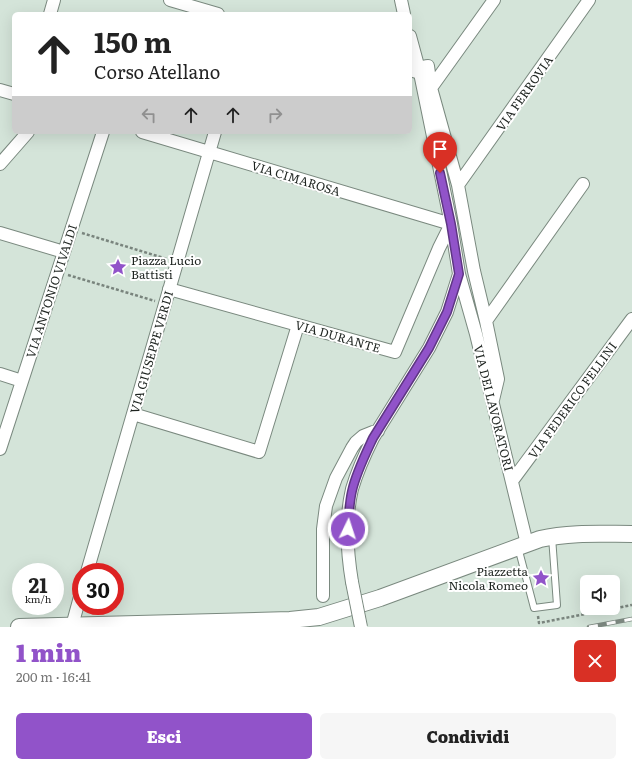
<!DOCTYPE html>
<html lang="it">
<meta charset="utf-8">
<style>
body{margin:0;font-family:Literata,serif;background:#f6f6f6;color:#222;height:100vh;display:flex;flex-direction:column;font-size:15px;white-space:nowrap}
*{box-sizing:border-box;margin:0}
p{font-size:13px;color:#767676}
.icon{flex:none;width:22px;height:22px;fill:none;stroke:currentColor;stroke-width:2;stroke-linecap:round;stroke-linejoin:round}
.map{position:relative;height:627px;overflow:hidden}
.details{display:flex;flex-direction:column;background:#fff;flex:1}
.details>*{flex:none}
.banner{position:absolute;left:12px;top:12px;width:400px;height:122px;border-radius:6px;box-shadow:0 4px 16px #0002;background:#fff;color:#222;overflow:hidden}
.tools{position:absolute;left:580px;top:575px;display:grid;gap:8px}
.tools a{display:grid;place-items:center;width:40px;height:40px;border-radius:6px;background:#fff;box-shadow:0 4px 16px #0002;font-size:20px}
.speed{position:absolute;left:12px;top:563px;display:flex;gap:8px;font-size:20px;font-weight:700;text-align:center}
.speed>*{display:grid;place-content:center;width:52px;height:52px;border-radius:50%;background:#fff;box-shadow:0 4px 16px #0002;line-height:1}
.speed small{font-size:10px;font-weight:400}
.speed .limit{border:6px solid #d22;background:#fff;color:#111}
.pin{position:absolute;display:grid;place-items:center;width:34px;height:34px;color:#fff;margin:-41px -17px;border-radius:50% 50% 50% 0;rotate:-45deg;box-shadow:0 0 4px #0007}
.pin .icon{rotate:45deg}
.me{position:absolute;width:44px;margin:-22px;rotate:4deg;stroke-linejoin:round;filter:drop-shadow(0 0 3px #0008)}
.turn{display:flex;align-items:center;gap:14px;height:84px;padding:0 16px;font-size:18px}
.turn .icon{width:52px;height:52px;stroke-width:2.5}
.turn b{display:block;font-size:28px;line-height:34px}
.lanes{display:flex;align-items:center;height:38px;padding:0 16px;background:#0003;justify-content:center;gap:20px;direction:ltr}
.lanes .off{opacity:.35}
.round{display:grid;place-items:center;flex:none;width:42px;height:42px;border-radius:6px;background:#f6f6f6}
.overview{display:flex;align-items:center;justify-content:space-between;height:68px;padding:0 16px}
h1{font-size:24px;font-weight:800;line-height:30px;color:#9153c9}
.cta{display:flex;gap:8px;margin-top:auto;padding:8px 16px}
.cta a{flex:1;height:46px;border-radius:6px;background:#9153c9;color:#fff;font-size:16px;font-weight:800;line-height:46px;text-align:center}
.cta a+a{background:#f6f6f6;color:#222}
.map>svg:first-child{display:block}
</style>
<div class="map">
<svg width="632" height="627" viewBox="0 0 632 627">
<rect width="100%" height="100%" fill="#d4e4d9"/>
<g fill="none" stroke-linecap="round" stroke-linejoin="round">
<g stroke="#7a897f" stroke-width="8">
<path id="lane" d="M518,547L534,608L557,605L552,537"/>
</g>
<g stroke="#7a897f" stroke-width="14">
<path id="street" d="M170,0L218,14
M401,0L404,14
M50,14L54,0
M410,36L420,73L451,224L459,274L476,334L527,544
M410,70L420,73C422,69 423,66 428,66L431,88L458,185L474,271L486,321L498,379L493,400
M431,88L494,0
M0,90L14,94
M142,132L451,224L439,248L395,352L169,289
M0,164L28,132
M458,185L589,0
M0,233L64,252
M486,321L583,184
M0,374L22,381
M133,414L259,452L298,325
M0,449L103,132
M512,481L632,319
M87,572L215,132
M352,582C347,552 345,519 352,489C357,472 365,454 373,438L429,348L447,312L459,274
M323,596V529L326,506L336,478L352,448L356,442L363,436L373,432L378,431
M72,626L81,593"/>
</g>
<g stroke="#7a897f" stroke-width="18">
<path id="secondary" d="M19,627L290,620L319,617L380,598L540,539C570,532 602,534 632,534"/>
</g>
<path stroke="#79847d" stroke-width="2.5" stroke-dasharray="3 2" stroke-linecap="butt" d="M82,233L167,259
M68,275L155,301
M538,616L539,623L632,605"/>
<use href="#lane" stroke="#fff" stroke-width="6"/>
<use href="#street" stroke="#fff" stroke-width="12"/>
<use href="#secondary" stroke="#fff" stroke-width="16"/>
<g stroke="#7e8a82" stroke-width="4.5">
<path id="rail" d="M589,627L632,619"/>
</g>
<use href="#rail" stroke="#fff" stroke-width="3" stroke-dasharray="9" stroke-linecap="butt"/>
<g stroke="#7a897f" stroke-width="14" stroke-linecap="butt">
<path id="street-bridge" d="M352,582L361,627"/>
</g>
<use href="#street-bridge" stroke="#fff" stroke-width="12"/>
</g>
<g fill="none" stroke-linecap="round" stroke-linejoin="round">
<g stroke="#5e3683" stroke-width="10">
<path id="route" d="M348,529C349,516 349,504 352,491C356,473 365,455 373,438L429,348L447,312L459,274L451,224L440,173"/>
</g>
<use href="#route" stroke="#9153c9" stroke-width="7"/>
</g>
<defs>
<g id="sight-bare" transform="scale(1.38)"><path d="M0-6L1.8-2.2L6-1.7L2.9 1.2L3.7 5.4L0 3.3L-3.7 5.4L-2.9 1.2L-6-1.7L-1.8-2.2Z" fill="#9153c9" stroke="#fff" stroke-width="2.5" paint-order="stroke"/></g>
</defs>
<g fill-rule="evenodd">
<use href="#sight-bare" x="118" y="267"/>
<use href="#sight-bare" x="541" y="578"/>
</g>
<g text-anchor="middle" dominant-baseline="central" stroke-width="4" stroke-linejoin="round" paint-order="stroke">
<g font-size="12" fill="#1e2420" stroke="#fff">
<text transform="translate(524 93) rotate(-55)">VIA FERROVIA</text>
<text transform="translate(296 178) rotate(17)">VIA CIMAROSA</text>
<text transform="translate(51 291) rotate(-72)">VIA ANTONIO VIVALDI</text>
<text transform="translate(338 336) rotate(16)">VIA DURANTE</text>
<text transform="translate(151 352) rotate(-74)">VIA GIUSEPPE VERDI</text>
<text transform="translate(572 400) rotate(-54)">VIA FEDERICO FELLINI</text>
<text transform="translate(494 408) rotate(76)">VIA DEI LAVORATORI</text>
</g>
<g font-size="12" fill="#1e2420" stroke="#fff" text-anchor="start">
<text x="131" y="260">Piazza Lucio<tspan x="131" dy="14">Battisti</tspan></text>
<text x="528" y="571" text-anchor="end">Piazzetta<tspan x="528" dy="14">Nicola Romeo</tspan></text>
</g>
</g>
</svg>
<div class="tools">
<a><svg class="icon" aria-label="sound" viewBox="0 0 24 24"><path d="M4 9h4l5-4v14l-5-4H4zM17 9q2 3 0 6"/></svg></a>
</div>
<div class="speed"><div>21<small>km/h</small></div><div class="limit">30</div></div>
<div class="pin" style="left:440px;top:173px;background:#d93025"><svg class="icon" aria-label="arrive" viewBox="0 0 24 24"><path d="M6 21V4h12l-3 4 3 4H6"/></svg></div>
<svg class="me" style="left:348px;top:529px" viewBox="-20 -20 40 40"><circle r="17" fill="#9153c9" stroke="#fff" stroke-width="3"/><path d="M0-11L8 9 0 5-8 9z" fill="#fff"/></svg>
<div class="banner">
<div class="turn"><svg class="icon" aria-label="ahead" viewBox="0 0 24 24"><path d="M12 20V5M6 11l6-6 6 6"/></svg><div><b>150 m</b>Corso Atellano</div></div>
<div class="lanes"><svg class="icon off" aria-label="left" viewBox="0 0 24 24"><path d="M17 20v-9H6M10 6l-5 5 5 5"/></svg><svg class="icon" aria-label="ahead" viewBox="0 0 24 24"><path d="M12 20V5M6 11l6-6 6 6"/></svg><svg class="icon" aria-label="ahead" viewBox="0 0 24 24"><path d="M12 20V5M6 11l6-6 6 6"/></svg><svg class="icon off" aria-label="right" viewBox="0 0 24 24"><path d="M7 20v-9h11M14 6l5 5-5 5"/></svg></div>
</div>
</div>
<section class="details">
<div class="overview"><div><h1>1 min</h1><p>200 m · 16:41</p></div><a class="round" style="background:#d93025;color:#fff"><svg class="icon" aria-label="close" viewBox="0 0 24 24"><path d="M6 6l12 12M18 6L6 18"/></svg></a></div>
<div class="cta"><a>Esci</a><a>Condividi</a></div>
</section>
